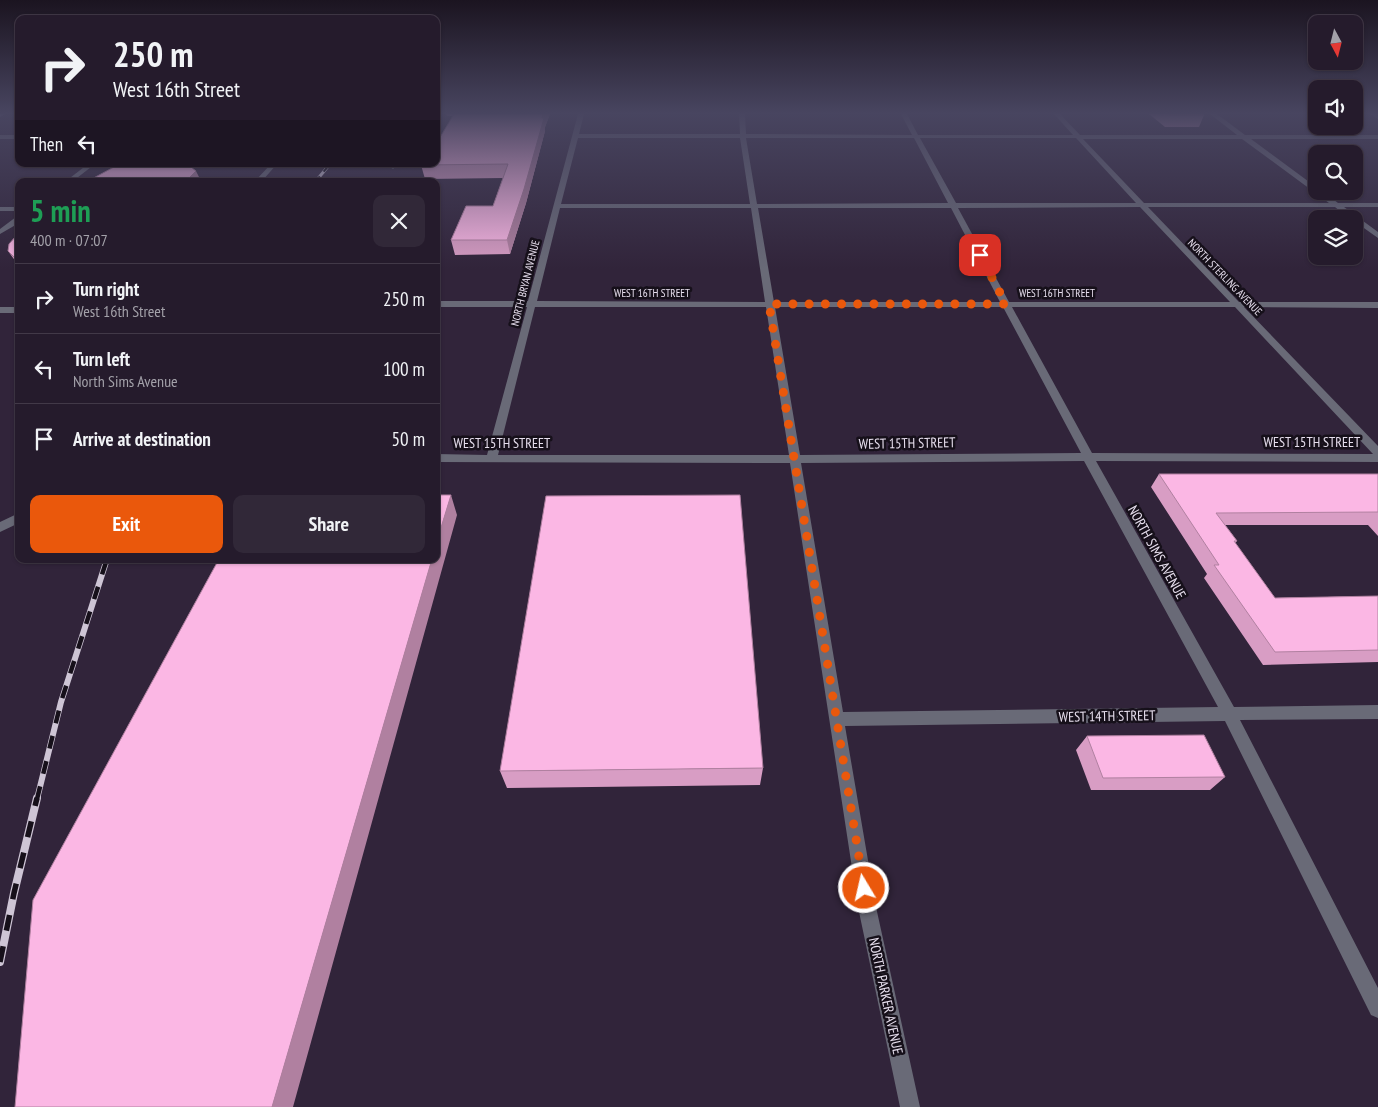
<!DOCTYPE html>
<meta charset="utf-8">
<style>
body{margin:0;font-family:"PT Sans Narrow",sans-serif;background:#312838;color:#f1f3f6;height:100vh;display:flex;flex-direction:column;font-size:19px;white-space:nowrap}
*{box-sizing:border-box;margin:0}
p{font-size:16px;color:#a3a1a9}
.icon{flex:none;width:28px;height:28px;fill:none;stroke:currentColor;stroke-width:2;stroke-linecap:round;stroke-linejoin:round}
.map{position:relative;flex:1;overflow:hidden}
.details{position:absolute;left:15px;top:178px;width:425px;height:385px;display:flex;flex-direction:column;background:#251b2c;border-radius:10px;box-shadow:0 1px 4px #0004,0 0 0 1px #423948}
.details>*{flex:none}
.top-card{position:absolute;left:15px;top:15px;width:425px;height:152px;border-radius:10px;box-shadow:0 1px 4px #0004,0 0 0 1px #423948;background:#251b2c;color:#f1f3f6;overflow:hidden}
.needle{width:32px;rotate:173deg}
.controls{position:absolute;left:1308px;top:15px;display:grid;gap:10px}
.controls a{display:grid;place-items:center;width:55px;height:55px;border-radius:10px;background:#251b2c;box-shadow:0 1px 4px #0004,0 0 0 1px #423948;font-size:25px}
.pin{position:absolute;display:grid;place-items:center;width:42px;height:42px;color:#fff;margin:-21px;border-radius:10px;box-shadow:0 2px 8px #0006}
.me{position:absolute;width:55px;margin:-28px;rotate:351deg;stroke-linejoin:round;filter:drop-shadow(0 0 4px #0008)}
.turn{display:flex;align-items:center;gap:18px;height:105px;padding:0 15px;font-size:22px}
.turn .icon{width:65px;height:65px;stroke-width:2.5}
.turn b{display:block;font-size:35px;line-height:42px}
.then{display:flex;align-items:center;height:48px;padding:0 15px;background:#0003;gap:10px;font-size:19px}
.round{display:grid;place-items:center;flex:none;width:52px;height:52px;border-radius:10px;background:#312838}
.head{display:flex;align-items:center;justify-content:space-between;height:85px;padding:0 15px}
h1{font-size:30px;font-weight:800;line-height:38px;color:#1e9e55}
.primary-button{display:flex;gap:10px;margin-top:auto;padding:10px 15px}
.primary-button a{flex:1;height:58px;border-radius:10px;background:#ea580c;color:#fff;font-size:20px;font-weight:800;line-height:58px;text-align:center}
.primary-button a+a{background:#312838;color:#f1f3f6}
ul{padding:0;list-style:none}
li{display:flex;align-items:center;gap:15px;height:70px;padding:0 15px;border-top:1px solid #423948}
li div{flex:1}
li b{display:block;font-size:19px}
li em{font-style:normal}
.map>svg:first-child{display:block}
</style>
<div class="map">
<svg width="1378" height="1107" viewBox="0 0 1378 1107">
<rect width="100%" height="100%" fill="#31243a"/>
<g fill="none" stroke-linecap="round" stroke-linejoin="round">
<path fill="#696a77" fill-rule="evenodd" d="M578,114H584L579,134H740L739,114H745L746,134L912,135L901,114H907L918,135H1073L1054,114H1060L1080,135H1237L1210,114H1217L1245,135H1378V139H1251L1316,187V191H1323L1338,203H1378V207H1344L1378,232V238L1354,221V219H1350L1335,207H1148L1239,302H1378V308L1244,307L1378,446V462L1096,461L1234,707L1378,705V719L1240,720L1378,988V1018L1371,1015L1225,721L845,726L876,907L920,1107H900L858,907L790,463L436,462V454L487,455L527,307H436V301H528ZM578,138H740L750,204H561ZM746,138H914L948,203L757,204ZM920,138H1076L1136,203H956ZM1083,139H1242L1329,203H1144ZM1140,207L1230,302H1009L958,208ZM560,208H751L765,302L537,301ZM758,208H951L1000,302H774ZM535,307H766L789,455H498ZM775,307H1003L1081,453L800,455ZM1012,307H1235L1373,454L1092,453ZM1084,461L1218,707L843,712L801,463Z
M1370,114H1378V119Z
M0,135H19V139H0Z
M88,164H95L73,181H66Z
M271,164H277L262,181H255Z
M392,164H399L393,169L390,167Z
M0,207H19V211H0Z
M16,217H19V223L0,234V229Z
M0,307H19V313H0Z
M19,513V523L0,532V522Z"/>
<path fill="#a7aac4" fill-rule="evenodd" d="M0,114H5L0,117Z"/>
<g stroke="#cec5d5" stroke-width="3">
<path id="rail-far2" d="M316,181L330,164"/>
</g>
<g stroke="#cec5d5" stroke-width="6">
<path id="rail-far1" d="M37,799L61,702L107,559"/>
</g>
<g stroke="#cec5d5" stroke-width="8">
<path id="rail" d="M0,962L14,893L37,798"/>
</g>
<use href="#rail-far2" stroke="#16101a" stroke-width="2" stroke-dasharray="6" stroke-linecap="butt"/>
<use href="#rail-far1" stroke="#16101a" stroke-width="4.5" stroke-dasharray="13" stroke-linecap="butt"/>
<use href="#rail" stroke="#16101a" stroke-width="5.5" stroke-dasharray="16" stroke-linecap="butt"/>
</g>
<path fill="#d89dc4" d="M446,114H550L545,127V131L526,203L510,254L455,255L451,240L493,206L503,178L425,179L421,165L437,144L453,116H447Z
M1149,114H1203L1204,115L1199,127H1165Z
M19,235V266L8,251Z
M1159,474H1378V536L1368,525H1225L1237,541L1235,543L1275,598L1378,596V662L1263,665L1204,578L1207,574L1151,487Z
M1087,736L1225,777L1210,790H1091L1076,750Z
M763,768L760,785L507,788L500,771Z"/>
<path fill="#b080a0" d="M543,114H550L545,127V131L526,203L510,254L507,240Z
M196,171L201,181H186Z
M451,495L457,515L293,1107H272L432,559H436V544Z"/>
<path fill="#fbb7e4" stroke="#b080a0" d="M454,114H543L542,118H544L524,189L507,240H451L466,206H493L508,164L421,165L422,164H436V144Z
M1169,114H1203L1204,115H1170Z
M128,164H187L196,171L186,181H88L114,167Z
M19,235V258L14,257L8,251L9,244L16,236Z
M1159,474H1378V512L1216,513L1237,541H1234L1275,598L1378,596V650L1275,652L1214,565H1219Z
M436,495H451L436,544Z
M740,495L763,768L500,771L546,496Z
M219,559H432L272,1107H15L33,900Z
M1204,735L1225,777L1103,778L1087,736Z"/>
<linearGradient id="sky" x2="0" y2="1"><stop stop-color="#1b1420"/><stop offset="0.42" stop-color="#484560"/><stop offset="1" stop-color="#484560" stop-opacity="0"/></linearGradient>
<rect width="1378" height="269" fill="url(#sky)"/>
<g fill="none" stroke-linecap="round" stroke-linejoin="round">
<path stroke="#ea580c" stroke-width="9" stroke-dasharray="0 16.2" d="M864,888L769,304H1006L980,255"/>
</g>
<g text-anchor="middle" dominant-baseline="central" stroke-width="5" stroke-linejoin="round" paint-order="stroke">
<g font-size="11" fill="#e7dfee" stroke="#16101a">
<text transform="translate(1225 277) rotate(46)">NORTH STERLING AVENUE</text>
<text transform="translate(525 283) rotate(-76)">NORTH BRYAN AVENUE</text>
<text x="652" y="293">WEST 16TH STREET</text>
<text x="1057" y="293">WEST 16TH STREET</text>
</g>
<g font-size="14" fill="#e7dfee" stroke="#16101a">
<text x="1312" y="442">WEST 15TH STREET</text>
<text x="502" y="443">WEST 15TH STREET</text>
<text transform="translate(907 443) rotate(-1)">WEST 15TH STREET</text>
<text transform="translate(1157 552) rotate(61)">NORTH SIMS AVENUE</text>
<text transform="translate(1107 716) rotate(-1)">WEST 14TH STREET</text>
<text transform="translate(886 996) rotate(78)">NORTH PARKER AVENUE</text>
</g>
</g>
</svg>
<div class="controls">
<a><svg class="needle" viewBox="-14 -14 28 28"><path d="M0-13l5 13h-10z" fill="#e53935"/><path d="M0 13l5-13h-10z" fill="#a3a1a9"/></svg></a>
<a><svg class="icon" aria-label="sound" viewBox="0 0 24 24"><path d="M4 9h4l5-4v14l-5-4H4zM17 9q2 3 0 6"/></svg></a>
<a><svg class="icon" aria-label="search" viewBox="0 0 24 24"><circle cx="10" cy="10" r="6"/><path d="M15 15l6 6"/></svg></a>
<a><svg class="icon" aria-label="layers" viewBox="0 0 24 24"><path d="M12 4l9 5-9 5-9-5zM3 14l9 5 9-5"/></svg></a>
</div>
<div class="pin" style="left:980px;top:255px;background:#d93025"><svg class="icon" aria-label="arrive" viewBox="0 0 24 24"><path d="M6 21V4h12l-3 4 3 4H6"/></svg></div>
<svg class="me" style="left:864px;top:888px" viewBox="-20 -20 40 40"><circle r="17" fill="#ea580c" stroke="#fff" stroke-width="3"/><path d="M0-11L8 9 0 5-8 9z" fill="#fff"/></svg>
<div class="top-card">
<div class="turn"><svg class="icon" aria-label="right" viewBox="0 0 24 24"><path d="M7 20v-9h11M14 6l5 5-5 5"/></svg><div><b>250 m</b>West 16th Street</div></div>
<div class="then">Then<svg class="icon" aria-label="left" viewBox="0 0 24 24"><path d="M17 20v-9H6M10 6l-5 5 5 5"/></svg></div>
</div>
<section class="details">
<div class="head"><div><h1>5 min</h1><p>400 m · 07:07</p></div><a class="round"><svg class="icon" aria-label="close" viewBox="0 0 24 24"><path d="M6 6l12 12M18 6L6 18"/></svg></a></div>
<ul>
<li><svg class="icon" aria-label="right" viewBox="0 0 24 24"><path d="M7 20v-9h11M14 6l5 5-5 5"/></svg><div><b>Turn right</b><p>West 16th Street</p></div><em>250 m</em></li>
<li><svg class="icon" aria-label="left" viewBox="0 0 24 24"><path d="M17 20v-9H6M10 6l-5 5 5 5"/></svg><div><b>Turn left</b><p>North Sims Avenue</p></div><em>100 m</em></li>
<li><svg class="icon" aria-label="arrive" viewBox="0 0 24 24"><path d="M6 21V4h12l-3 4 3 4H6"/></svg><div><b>Arrive at destination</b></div><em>50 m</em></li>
</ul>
<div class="primary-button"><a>Exit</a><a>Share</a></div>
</section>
</div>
